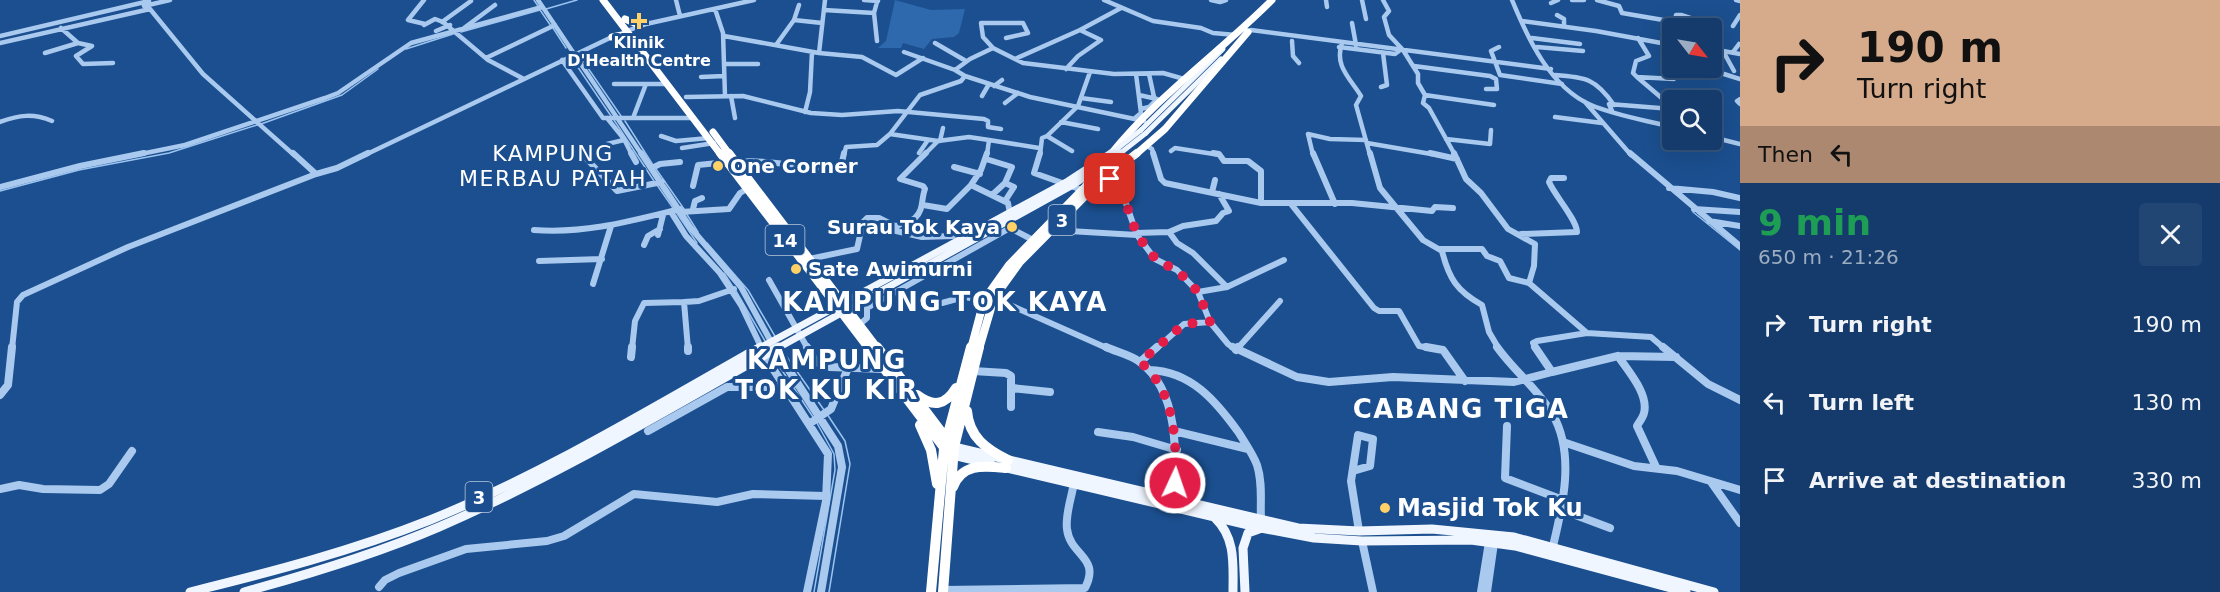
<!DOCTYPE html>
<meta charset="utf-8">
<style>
body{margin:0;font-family:"DejaVu Sans",sans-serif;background:#214673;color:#f1f3f6;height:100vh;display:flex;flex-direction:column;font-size:22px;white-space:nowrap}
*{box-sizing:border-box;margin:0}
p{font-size:20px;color:#9dadc1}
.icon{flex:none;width:33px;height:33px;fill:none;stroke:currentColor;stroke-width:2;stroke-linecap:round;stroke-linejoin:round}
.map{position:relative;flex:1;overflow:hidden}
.panel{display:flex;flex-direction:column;background:#143b6b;width:480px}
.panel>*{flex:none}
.banner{background:#d6ab8b;color:#111;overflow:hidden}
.needle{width:39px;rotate:121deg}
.buttons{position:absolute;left:1662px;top:18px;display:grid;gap:12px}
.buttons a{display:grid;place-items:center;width:60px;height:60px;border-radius:6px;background:#143b6b;box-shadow:0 6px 24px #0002,0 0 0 2px #33557e;font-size:30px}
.pin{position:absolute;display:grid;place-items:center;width:51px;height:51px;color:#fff;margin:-26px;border-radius:12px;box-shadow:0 3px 9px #0006}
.me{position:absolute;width:66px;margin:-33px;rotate:3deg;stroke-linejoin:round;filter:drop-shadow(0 0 4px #0008)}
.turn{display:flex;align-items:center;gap:21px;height:126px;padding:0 18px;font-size:27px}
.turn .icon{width:78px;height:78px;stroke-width:2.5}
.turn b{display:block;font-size:42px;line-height:51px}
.then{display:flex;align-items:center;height:57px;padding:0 18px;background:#0003;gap:12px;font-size:22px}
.round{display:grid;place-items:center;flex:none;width:63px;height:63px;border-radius:6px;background:#214673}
.head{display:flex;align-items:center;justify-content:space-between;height:102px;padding:0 18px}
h1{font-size:36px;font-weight:800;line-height:45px;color:#1e9e55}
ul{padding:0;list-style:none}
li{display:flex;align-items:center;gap:18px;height:78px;padding:0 18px}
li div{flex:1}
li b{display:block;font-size:22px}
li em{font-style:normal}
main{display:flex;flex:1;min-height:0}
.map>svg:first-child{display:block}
</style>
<main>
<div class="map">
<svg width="1740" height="592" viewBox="0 0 1740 592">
<rect width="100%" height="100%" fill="#1b4f8f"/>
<path fill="#2e69ad" d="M895,0L931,10L965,9L959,33L954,37L932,39L924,49L903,43L901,48H878L886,41Z"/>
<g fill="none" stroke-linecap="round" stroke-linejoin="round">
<path stroke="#9cc4f0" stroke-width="1.5" d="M534,0L538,6
M546,9L577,0
M540,10L551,26
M553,28L566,48
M461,32L540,10
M406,49L453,34
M579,55L621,116
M573,60L611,116
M614,120L654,181
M625,121L653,165
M261,124L342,95L378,69
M656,169L684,209
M657,185L673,208
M0,191L79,170L169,153L257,125
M676,212L697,243
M1693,212L1740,250
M686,213L698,232
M707,243L748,290L776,338
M724,273L733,287
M736,291L765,341
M782,350L824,410
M772,356L790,382
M794,388L813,417
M827,414L845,441L850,464L829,592
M814,592L835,470L834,454L817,423"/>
<path stroke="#a9c9ee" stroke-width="4.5" d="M424,0L408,20L425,24
M538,0L642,155
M676,0L680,16
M864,0L878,1
M1104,0L1153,21L1201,28L1213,33L1236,35
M1211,0L1220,2L1226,0
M1326,0L1327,7
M1362,0L1366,19
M1383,0L1389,11L1384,17L1389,35L1403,50L1418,74V83L1425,95L1423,103L1429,108L1455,155
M1512,0C1528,39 1550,87 1591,105C1617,116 1645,120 1672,127
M1572,0H1584
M1597,0L1619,6L1622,13L1675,22L1676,15H1681L1718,27
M1736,0L1740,1
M1551,3L1558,0
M144,6L170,0
M715,9L723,33L725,96
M824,10L874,13L877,2
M874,13L877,41
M1557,15L1564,19V26
M794,20L822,23
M1522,21L1596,31L1672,45
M442,22L471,1
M1352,23L1356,45
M646,24L754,0
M424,25L435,19L443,22L488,60L522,78
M1733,26L1740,15
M464,28L495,5
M1251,30L1551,69
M436,31L450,25
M624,32L649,23
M0,36L149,1
M724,36L819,53L825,0
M1006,38L1028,33L1023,23H981L983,37L993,48L1023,63L1114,74L1163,73L1184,79
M1532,38L1580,44
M1292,41L1293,56L1299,63
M0,43L150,9L203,74L294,155
M78,43L92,46L76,56L83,64L113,63
M935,43L966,61
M1342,43C1334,66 1350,78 1361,96L1356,105L1370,155
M776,45L794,20L799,5
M1339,47L1395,54L1399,51
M1499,47L1491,51L1500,75L1562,84
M1537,47L1583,51
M1712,49L1740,54
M1723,51L1734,71
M1733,52L1739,44
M45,53L78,43L61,28
M819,53L862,57L896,75L923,58
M486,58L555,25
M1015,59L1080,30
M562,60L603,118H694
M724,64H758
M1414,66L1490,76L1496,79L1497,89H1486
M1066,69L1078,56L1101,40L1080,30L1121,8
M955,70L970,59L993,48
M1149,74L1154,97
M1724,74L1740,79
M1555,75C1586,77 1596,79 1614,105
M965,76L1030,97L1144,121
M701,77L724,76
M1637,77L1633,73L1636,61L1649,56L1638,38
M614,84H646
M994,86L1002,80
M1381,87L1387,85L1383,53
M1139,95L1157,99L1149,107L1141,109
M1425,95L1494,105
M731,96L735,118
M982,96L989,84
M686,97L743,96L811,113L842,115L898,111L984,119L988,121V127L1001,129
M1081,98L1111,102
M1740,99L1737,101L1740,104
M1585,102L1631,155
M1005,103L1018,93
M1078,106L1090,72
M1668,108L1664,100L1637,77L1674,79
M1612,111L1609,104L1672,109
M805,112L810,92L812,52
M1555,117L1602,123
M607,118L624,139L632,155
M633,118L646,84H668
M1135,118L1141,113L1136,74
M0,122C19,115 33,113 52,121
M1061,122L1098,129
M890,134L938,141L969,137L989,140L987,155
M661,136L676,141L709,138
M1047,136L1072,151
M1712,137L1740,144
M1446,139L1490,144L1491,130
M989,140L1039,148
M940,141L943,128
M1367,143L1437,155
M1147,146L1152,149L1154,155
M682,148L714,143
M607,150V144L624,140
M1171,151L1175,148L1220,155
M919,153L928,140
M136,155L185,145L325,98L338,93L411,43L542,7
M365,155L614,36
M844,155L846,147L877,145L890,134L920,95L961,81L965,76L955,70L904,52
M924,155L938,141
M1040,155L1042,138L1047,136L1077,107
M1313,155L1308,134L1330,139L1366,140"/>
<path stroke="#a9c9ee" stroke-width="6" d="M293,153L316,174L337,168L368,153
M631,153L636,162
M641,153L690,227L741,287L775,349
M926,153L900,179L923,186L925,189C921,199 924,210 915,218C908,224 898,222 892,230L922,237L953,236
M987,153L981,170L971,185L1008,203L1012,224L1010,228L1033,240
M1040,153L1034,173L1082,190
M1153,153L1161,179L1165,183L1261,203H1352L1432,211L1435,207L1453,208
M1213,153L1219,154L1224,161H1248L1261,171V203
M1313,153L1335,204
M1370,153L1380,188L1423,240L1442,251C1449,279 1457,291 1482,305L1489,332L1499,349
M1430,153L1457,159
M1454,153L1466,179L1481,193L1508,229L1535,244L1534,266L1529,283L1587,333
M1630,153L1740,246
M583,155L617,191L662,182
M986,159L1012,167L1005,183L992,195
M736,162C772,158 806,171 841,167L844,153
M954,167L980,174
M652,168L660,164L680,162
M1105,177L1123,195L1137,235L1155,259L1177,270L1198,292L1210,322L1228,344L1235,349
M1005,183L1014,187L1005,201
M693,186L698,165L728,162
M0,187L80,166L144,153
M1669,188L1713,192L1740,198
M1212,192L1215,180
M1291,204L1374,308L1379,311H1399L1419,346L1435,349
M923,205L947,209L971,185
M693,209L695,201L702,198
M1694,209L1740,212
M671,212L686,236L720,273L741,305L762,349
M681,212L729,209L740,193L747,189
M1709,221L1740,226
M534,230C585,234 631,221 680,209
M1052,230L1137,235
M1169,232L1177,243L1193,253L1227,287
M1136,233L1169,232L1183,226L1216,221L1223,213L1229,211L1219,194
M1521,234L1577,232C1577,220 1555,196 1549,182L1551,178H1564
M658,235L663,215
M644,245L648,236L660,229
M1440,249H1482L1487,256L1500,261L1509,278L1529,283
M809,259L857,249L863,222L867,218H879L895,226
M539,261L602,259
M769,280L808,349
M593,284L611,226
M1198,292L1227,287L1284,260
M994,298L1109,349
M942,303L964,297L984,300
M859,325L867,318V308L1010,228
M12,349L17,302L23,295L128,247L316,174
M632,349L635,321L644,303L684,302
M688,349L684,302L699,301L734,289
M1156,349L1184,324L1210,322
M1237,349L1280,301
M1536,349L1533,343L1537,341L1587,333L1651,337L1665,349"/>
<path stroke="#a9c9ee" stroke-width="8" d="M688,347V351
M762,347L770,364L828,454L826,501L807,592
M774,347L838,446L842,467L821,592
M807,347L816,362L830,367L882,369
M1106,347C1117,352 1131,355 1140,362C1180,392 1176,456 1174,499
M1233,347L1297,377L1329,382L1393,377L1514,382L1552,372L1535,347
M1426,347L1443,350L1465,381
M1497,347C1514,371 1539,390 1553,415C1575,454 1563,505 1553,546
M1663,347L1708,384L1740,400
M1236,350L1238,347
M1618,356C1628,371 1649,394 1644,413C1643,418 1639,422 1637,426L1656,467
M631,357L632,347
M1140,362L1157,347
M1149,370C1191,371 1216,401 1239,433C1245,443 1253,454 1257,465C1263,483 1260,502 1261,520
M973,371L1006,373L1011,376V407
M1552,372L1618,356L1676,357
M1012,388L1050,392
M0,395L8,385L12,347
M809,424L831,409L848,368
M1507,426L1505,478L1563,500
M648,431L727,387H780L797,383
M1174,431L1248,449
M1098,432L1133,437L1177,450
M1563,442L1634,466L1677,471L1740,490
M1353,471L1370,466L1373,439L1358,435L1351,481L1359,531
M1711,482L1740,523
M0,489L19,485L43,489L100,490L109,484L132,451
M1562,510L1610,528
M1362,541L1373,592
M379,587L385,580L399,573L466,549L547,541L564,536L634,494L717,502L753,494L825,496
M943,590L1085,588C1101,557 1070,556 1067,529C1065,514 1072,497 1074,482
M1481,592L1489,542
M1487,592L1494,543"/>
<path stroke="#f0f6ff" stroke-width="5" d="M1141,130L1223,49
M1146,133L1221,59"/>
<path stroke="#f0f6ff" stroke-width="9" d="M954,447L1298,528L1359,531L1432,529L1514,537L1714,592
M953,455L991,464
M1003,467L1261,528L1314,538L1362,541L1471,540L1515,546L1686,592
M1215,518C1236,538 1233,565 1233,592
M190,592C271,572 352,551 430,520C541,475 644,413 748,354
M244,592C310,574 376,554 439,527C548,480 651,419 754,361
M1245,592L1243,548L1248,533L1259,529"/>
<path stroke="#fff" stroke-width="7" d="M603,0L721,155
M625,19L639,25
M612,37L622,35L633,39
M713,132L730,155
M1110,155C1157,96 1219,53 1272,0
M1135,155L1165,129L1248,32"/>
<path stroke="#fff" stroke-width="8" d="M720,153L869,349
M729,153L878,349
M971,349L984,300L1009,265L1085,187L1112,153
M979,349L994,298L1020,262L1098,183L1137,153"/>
<path stroke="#fff" stroke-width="10" d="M868,347L946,450
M877,347L948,441
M917,395C933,407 945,406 956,388
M967,411C969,437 986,449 1008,460
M920,425L931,450L937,484
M953,487C962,463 984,466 1006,468
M931,592L944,449L971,347
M943,592L954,447L979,347"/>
<path stroke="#a9c9ee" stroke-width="4.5" d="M146,3L148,6"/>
<path stroke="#f0f6ff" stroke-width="5" d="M1109,155L1141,130
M1118,155L1146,133"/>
<path stroke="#f0f6ff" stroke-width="7" d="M758,349L1068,181L1111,153
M776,349L1073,185L1120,153"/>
<path stroke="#f0f6ff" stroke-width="9" d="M748,354L761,347
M754,361L779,347"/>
</g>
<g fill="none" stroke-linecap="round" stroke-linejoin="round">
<path stroke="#e11d48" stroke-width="10" stroke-dasharray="0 18" d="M1110,179L1123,195L1137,235L1157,261L1177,270L1198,292L1210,322L1184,324L1140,362C1175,390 1177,442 1175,483"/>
</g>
<g fill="#ffd166" stroke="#1b4f8f" stroke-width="2">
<path d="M636 12h6v6h6v6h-6v6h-6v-6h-6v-6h6z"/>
<circle cx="718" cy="166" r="6"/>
<circle cx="1012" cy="227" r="6"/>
<circle cx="796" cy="269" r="6"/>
<circle cx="1385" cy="508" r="6"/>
</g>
<g text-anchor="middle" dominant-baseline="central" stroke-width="6" stroke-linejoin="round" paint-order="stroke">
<g font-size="16" font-weight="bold" fill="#fff" stroke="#1b4f8f">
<text x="639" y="42">Klinik<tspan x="639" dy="18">D'Health Centre</tspan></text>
</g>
<g fill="#1b4f8f" stroke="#bbcadd" stroke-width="1.5">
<rect x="1048.5" y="205" width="27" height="30" rx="4.5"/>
<rect x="765.5" y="225" width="39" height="30" rx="4.5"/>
<rect x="465.5" y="482" width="27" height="30" rx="4.5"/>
</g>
<g font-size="18" font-weight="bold" fill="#fff">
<text x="1062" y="220">3</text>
<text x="785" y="240">14</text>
<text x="479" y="497">3</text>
</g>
<g font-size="20" font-weight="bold" fill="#fff" stroke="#1b4f8f" text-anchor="start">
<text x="730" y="166">One Corner</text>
<text x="1000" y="227" text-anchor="end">Surau Tok Kaya</text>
<text x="808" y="269">Sate Awimurni</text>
</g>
<g font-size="22" letter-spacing="1.5" fill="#fff" stroke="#1b4f8f">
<text x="553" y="153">KAMPUNG<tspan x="553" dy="25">MERBAU PATAH</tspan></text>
</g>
<g font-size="24" font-weight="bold" fill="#fff" stroke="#1b4f8f" text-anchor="start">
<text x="1397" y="508">Masjid Tok Ku</text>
</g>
<g font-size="26" font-weight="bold" letter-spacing="1.5" fill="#fff" stroke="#1b4f8f">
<text x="945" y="302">KAMPUNG TOK KAYA</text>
<text x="827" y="360">KAMPUNG<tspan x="827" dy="30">TOK KU KIR</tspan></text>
<text x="1461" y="409">CABANG TIGA</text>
</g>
</g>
</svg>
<div class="buttons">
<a><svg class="needle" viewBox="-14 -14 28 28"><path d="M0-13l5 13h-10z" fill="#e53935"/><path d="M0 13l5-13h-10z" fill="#9dadc1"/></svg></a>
<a><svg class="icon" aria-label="search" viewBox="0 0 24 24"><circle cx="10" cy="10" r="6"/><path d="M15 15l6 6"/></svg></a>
</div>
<div class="pin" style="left:1110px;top:179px;background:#d93025"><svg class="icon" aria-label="arrive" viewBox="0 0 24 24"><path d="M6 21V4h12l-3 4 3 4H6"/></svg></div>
<svg class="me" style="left:1175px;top:483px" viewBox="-20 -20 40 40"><circle r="17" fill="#e11d48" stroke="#fff" stroke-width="3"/><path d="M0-11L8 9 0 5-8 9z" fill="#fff"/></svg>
</div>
<section class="panel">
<div class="banner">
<div class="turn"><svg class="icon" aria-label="right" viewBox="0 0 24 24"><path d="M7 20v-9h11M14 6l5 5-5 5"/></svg><div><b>190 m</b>Turn right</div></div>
<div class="then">Then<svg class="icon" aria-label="left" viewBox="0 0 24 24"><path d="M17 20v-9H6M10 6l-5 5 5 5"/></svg></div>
</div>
<div class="head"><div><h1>9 min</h1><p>650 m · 21:26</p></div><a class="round"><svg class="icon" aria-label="close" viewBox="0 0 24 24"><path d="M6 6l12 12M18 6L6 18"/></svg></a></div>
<ul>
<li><svg class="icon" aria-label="right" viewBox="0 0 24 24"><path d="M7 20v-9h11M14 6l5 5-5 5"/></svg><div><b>Turn right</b></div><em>190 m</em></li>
<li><svg class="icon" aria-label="left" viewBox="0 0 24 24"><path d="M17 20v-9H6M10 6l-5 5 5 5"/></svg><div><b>Turn left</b></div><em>130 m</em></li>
<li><svg class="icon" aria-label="arrive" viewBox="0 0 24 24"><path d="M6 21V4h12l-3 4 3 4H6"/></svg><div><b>Arrive at destination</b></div><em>330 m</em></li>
</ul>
</section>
</main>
